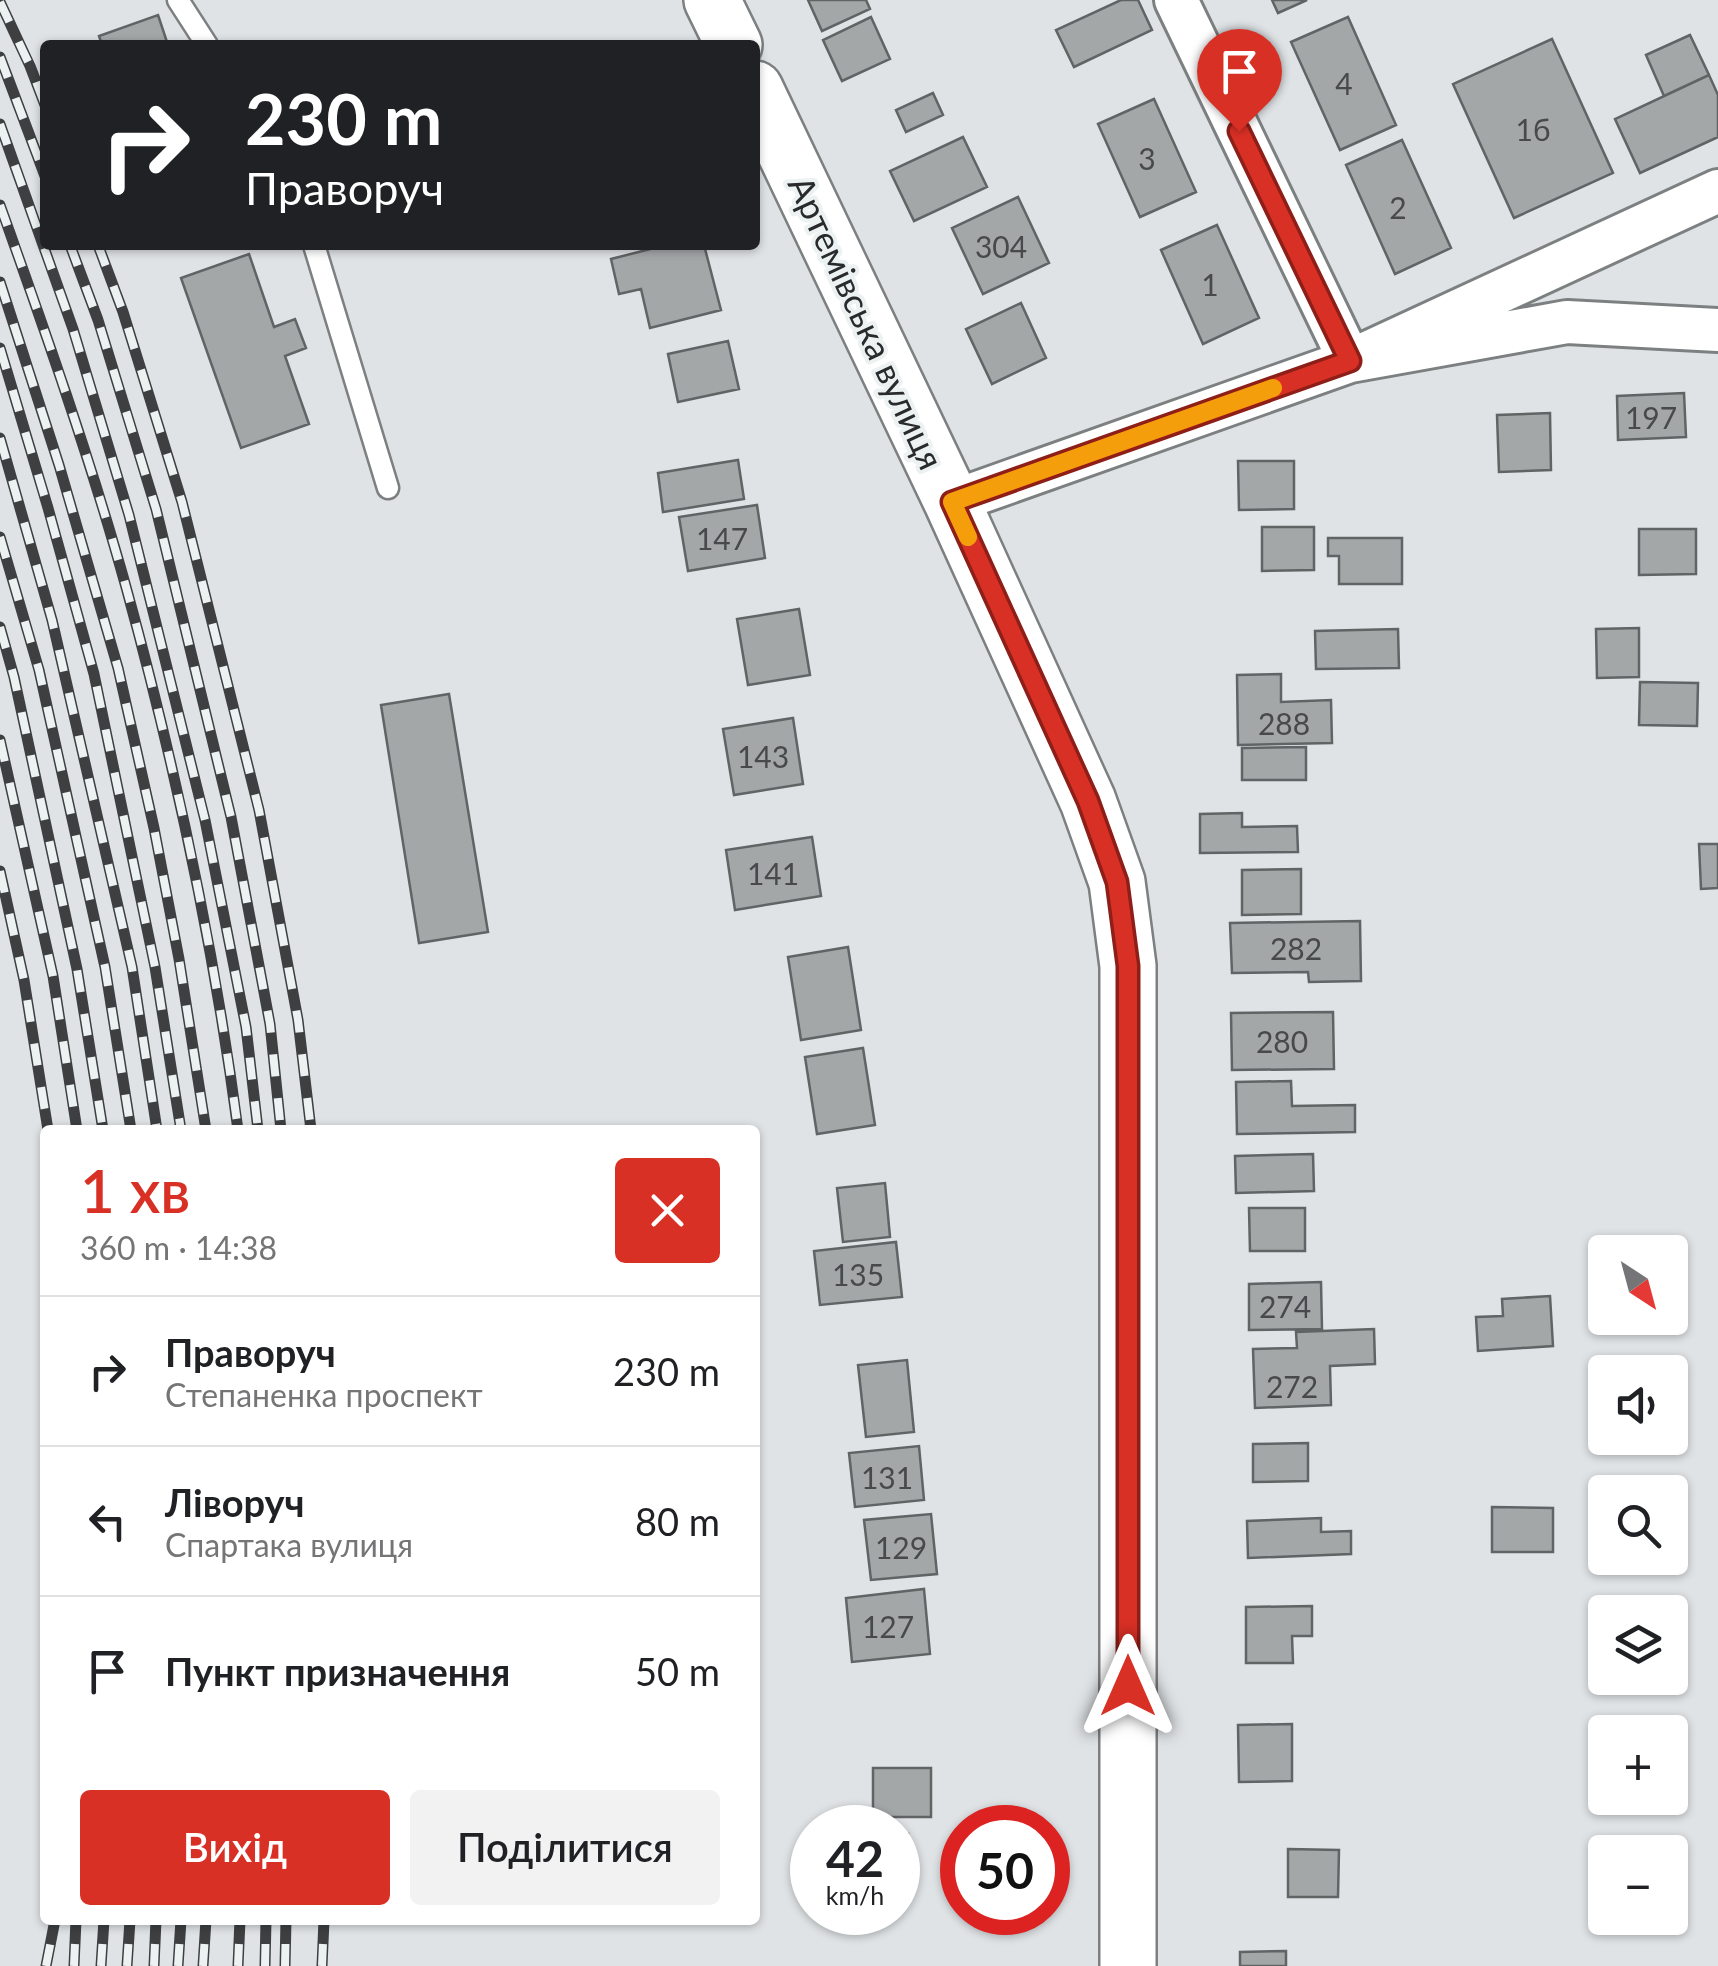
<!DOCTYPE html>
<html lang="uk">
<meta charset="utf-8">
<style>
body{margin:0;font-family:Lato,sans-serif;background:#f2f2f2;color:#202124;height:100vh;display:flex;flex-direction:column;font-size:38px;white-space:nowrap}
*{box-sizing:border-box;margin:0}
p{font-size:32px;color:#757577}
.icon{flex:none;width:55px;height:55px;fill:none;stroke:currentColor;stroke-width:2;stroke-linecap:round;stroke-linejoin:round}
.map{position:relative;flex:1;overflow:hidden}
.sheet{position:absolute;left:40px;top:1125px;width:720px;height:800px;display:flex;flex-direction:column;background:#fff;border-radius:10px;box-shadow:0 2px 8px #0004}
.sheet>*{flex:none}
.top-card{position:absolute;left:40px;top:40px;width:720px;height:210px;border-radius:10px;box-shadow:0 2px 8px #0004;background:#202124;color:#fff;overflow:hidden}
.needle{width:65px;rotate:144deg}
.fabs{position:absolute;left:1588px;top:1235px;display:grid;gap:20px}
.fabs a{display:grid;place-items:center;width:100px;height:100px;border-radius:10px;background:#fff;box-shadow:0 2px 8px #0004;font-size:50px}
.speed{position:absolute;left:790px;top:1805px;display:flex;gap:20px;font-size:50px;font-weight:700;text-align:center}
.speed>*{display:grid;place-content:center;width:130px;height:130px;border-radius:50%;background:#fff;box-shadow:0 2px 8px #0004;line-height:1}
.speed small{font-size:25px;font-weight:400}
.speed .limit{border:15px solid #d22;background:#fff;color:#111}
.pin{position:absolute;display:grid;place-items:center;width:85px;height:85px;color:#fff;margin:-102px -42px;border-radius:50% 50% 50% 0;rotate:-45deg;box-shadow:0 0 10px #0007}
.pin .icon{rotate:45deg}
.me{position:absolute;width:110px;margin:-55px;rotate:0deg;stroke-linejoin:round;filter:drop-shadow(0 0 8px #0008)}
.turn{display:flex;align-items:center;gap:35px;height:210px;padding:0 40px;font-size:45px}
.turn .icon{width:130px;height:130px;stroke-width:2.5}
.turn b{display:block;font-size:70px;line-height:85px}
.round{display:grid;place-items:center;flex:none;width:105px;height:105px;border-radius:10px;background:#f2f2f2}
.overview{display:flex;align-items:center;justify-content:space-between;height:170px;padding:0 40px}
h1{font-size:60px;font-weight:600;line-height:75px;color:#d93025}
.button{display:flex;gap:20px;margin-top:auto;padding:20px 40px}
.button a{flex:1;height:115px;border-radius:10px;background:#d93025;color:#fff;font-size:40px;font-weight:600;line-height:115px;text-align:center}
.button a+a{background:#f2f2f2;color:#202124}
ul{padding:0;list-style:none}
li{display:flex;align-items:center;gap:30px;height:150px;padding:0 40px;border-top:2px solid #e0e0e0}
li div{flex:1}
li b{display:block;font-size:38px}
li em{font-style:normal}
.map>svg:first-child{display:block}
</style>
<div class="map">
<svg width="1718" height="1966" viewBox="0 0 1718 1966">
<rect width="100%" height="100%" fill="#dfe3e5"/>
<path fill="#a3a7a8" stroke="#606465" stroke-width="2.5" d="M808,0H866L870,9L822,31Z
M1121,0H1138L1152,30L1074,67L1056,30Z
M1272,0H1307L1278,13Z
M158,15L168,45H102L99,36Z
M871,17L890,59L842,81L823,40Z
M1348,17L1396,125L1340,150L1291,42Z
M1690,35L1709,75L1664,96L1646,55Z
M1552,39L1613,173L1514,218L1453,84Z
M1709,75L1718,95V137L1640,173L1615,119Z
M933,93L943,115L906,132L896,110Z
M1154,99L1196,192L1140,217L1098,124Z
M963,137L987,187L914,221L890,171Z
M1402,140L1451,248L1395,274L1346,165Z
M1018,197L1049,263L983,294L952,228Z
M1217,225L1259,318L1203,344L1161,250Z
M666,245H704L721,310L650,328L641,289L619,294L611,259Z
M249,254L274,327L295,319L306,348L285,356L309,424L241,448L181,278Z
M1021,303L1046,358L992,384L966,329Z
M728,341L739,389L678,402L668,354Z
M1684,393L1686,437L1618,440L1617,396Z
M1550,413L1551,470L1499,472L1497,415Z
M738,460L744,499L663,512L658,473Z
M1238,461H1294V509L1239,510Z
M757,505L765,558L688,571L679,517Z
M1262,527H1314V570L1262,571Z
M1639,529H1696V574L1639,575Z
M1328,538H1402V584H1339V556H1328Z
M799,609L810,675L748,685L737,619Z
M1639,628V677L1597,678L1596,629Z
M1398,629L1399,668L1316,669L1315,631Z
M1281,674V702L1331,700L1332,743L1238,745L1237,675Z
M1640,682L1698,683L1697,726L1639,725Z
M449,694L488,932L419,943L381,705Z
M793,718L803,784L734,795L723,729Z
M1306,747V780H1242V748Z
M1242,813V827L1297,826L1298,852L1200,853V814Z
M812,837L821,896L735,910L726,850Z
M1699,844H1718V888L1701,889Z
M1301,869V914L1242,915V870Z
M1360,921L1361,981L1309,982L1308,972L1232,973L1230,923Z
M848,947L861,1030L801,1040L788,957Z
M1333,1012L1334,1069L1232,1070L1231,1013Z
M863,1048L875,1125L817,1134L805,1057Z
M1291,1081L1292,1106L1355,1105V1132L1237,1134L1236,1082Z
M1313,1154L1314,1191L1236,1193L1235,1156Z
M885,1183L890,1237L843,1242L837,1188Z
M1249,1208H1305V1251H1250Z
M896,1242L902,1297L820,1305L814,1251Z
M1321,1282L1322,1329L1249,1330V1284Z
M1550,1296L1553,1346L1478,1351L1476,1317L1503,1316L1502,1299Z
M1374,1329L1375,1364L1330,1366L1331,1405L1255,1408L1253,1349L1297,1348L1296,1332Z
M907,1360L914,1432L866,1437L858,1365Z
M1308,1443V1481L1253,1482V1444Z
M919,1446L924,1500L855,1507L849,1453Z
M1492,1507L1553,1508V1552H1492Z
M931,1514L937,1574L871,1580L864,1520Z
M1321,1518V1532L1351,1531V1554L1248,1558L1247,1521Z
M924,1589L930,1654L852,1662L846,1598Z
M1312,1606V1636H1292L1293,1663H1246V1607Z
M1292,1724V1781L1239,1782L1238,1725Z
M873,1768H931V1817H873Z
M898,1834H908L907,1896H898Z
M1288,1849L1339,1850L1338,1897H1288Z
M1286,1951V1966H1240V1952Z"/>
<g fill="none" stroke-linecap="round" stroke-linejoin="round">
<g stroke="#7c8081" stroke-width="25">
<path id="lane" d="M178,0L207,45
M314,245L388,488"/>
</g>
<g stroke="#7c8081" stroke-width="48">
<path id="street" d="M1176,0L1350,361L1567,322L1718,330
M952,502L1350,361L1718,191"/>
</g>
<g stroke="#7c8081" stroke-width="60">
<path id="secondary" d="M712,0L734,45
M755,89L952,502L1088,801L1117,882L1128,966V1966"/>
</g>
<use href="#lane" stroke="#fff" stroke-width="20"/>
<use href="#street" stroke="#fff" stroke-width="42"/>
<use href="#secondary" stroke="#fff" stroke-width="55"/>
<g stroke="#3d3f40" stroke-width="11">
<path id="rail" d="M0,2L30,66L45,105
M0,57L45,176
M0,124L73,329L129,515L205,820L246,1027L258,1130
M0,205C45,331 90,458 126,587C175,765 214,947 238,1130
M70,245L98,320L156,509L231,817L270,1024L281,1130
M98,245L123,312L182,502L259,810L298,1020L311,1130
M0,282L59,465L118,668L154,828L179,959L206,1130
M0,348L48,508L94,674L155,967L181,1130
M0,438L52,620L132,967L157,1130
M0,537L39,670L105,967L131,1130
M0,627L14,677L77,969L103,1130
M0,740L53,976L77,1130
M0,871L24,980L48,1130
M46,1966L55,1920
M74,1966L76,1920
M101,1966L104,1920
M127,1966L130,1920
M154,1966L156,1920
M178,1966L181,1920
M203,1966L206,1920
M238,1966L240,1920
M265,1966L266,1920
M285,1966L286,1920
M322,1966L324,1920"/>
</g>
<use href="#rail" stroke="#ecf1f2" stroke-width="8" stroke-dasharray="22" stroke-linecap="butt"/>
</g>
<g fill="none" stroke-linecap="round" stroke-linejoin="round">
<g stroke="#8d1f18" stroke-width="25">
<path id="route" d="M1128,1686V966L1117,882L1088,801L952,502L1350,361L1239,131"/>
</g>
<use href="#route" stroke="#d93025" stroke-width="18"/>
<path stroke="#f59e0b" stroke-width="18" d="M968,537L952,502L1273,388"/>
</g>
<g text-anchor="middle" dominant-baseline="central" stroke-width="8" stroke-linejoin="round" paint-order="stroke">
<g font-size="30" fill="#47494a">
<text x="1344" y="83">4</text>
<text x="1533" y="129">1б</text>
<text x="1147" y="158">3</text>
<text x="1398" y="207">2</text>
<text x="1001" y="246">304</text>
<text x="1210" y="284">1</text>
<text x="1651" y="417">197</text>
<text x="722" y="538">147</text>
<text x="1284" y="723">288</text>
<text x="763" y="756">143</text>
<text x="773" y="873">141</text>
<text x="1296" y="948">282</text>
<text x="1282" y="1041">280</text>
<text x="858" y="1274">135</text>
<text x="1285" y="1306">274</text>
<text x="1292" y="1386">272</text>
<text x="887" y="1477">131</text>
<text x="901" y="1547">129</text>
<text x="888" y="1626">127</text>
</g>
<g font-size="35" fill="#282a2b" stroke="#ecf1f2">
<text transform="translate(867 322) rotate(65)">Артемівська вулиця</text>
</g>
</g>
</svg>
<div class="fabs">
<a><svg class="needle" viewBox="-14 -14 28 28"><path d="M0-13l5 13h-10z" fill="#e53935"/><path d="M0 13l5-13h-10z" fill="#757577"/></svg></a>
<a><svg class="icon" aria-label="sound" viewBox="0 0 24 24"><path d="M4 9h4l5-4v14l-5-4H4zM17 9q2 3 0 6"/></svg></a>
<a><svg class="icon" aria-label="search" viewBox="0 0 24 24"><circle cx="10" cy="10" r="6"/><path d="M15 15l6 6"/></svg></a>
<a><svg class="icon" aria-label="layers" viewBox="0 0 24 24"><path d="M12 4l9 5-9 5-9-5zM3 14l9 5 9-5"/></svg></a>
<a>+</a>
<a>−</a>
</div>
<div class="speed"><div>42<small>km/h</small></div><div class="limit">50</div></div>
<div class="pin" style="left:1239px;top:131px;background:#d93025"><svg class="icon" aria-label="arrive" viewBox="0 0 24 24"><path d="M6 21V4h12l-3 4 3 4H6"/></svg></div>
<svg class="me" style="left:1128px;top:1686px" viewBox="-20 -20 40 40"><path d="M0-17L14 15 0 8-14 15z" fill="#d93025" stroke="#fff" stroke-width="4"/></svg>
<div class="top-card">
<div class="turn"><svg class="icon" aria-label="right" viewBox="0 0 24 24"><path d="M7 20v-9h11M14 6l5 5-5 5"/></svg><div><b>230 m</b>Праворуч</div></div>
</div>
<section class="sheet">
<div class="overview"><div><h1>1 хв</h1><p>360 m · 14:38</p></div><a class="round" style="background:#d93025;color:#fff"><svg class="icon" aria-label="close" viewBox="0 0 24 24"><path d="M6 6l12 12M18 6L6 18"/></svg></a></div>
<ul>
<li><svg class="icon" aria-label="right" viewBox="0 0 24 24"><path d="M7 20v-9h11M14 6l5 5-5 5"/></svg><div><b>Праворуч</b><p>Степаненка проспект</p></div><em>230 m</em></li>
<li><svg class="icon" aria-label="left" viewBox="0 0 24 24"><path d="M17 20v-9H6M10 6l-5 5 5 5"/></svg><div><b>Ліворуч</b><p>Спартака вулиця</p></div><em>80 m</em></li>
<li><svg class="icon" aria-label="arrive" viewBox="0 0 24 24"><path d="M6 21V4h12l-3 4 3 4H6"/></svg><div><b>Пункт призначення</b></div><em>50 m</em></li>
</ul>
<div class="button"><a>Вихід</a><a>Поділитися</a></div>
</section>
</div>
